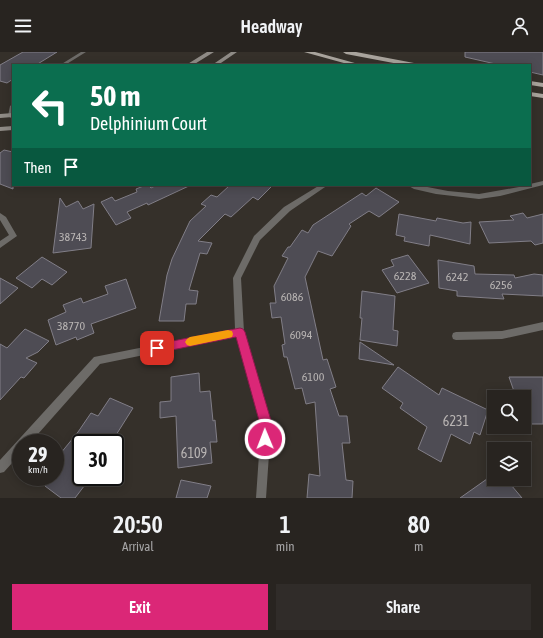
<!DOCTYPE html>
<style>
body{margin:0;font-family:"Asap Condensed",sans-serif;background:#302c29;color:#f1f3f6;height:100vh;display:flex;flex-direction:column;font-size:15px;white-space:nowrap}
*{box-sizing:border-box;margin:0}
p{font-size:13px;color:#a5a4a5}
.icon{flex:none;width:22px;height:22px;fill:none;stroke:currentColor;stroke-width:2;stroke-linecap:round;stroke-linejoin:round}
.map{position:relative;height:446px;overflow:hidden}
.details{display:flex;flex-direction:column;background:#282420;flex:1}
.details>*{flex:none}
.top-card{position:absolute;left:12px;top:12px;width:519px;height:122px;border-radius:0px;box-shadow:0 2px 10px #0003,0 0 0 1px #44413e;background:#0b6e4f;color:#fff;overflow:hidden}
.fabs{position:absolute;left:487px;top:338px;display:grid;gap:8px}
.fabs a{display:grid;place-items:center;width:44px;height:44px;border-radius:0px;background:#282420;box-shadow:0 2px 10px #0003,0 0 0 1px #44413e;font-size:20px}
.speed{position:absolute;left:12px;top:382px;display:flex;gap:8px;font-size:20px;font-weight:700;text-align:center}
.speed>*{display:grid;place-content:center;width:52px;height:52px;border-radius:50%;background:#282420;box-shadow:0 2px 10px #0003,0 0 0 1px #44413e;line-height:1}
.speed small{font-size:10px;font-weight:400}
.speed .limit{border:2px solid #111;border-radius:6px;background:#fff;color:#111}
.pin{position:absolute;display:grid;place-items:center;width:34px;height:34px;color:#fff;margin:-17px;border-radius:8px;box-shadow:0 2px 6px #0006}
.me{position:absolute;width:44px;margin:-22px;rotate:359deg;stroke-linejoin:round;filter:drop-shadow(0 0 3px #0008)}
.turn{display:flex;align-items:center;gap:14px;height:84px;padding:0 12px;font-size:18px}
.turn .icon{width:52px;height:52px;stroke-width:2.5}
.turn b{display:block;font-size:28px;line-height:34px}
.then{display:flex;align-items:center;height:38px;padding:0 12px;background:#0003;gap:8px;font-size:15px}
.eta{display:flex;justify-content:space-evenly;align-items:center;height:68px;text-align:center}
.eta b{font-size:24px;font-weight:600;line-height:28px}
.cta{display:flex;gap:8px;margin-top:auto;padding:8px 12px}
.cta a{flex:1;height:46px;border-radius:0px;background:#db2777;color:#fff;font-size:16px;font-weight:600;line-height:46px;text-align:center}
.cta a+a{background:#302c29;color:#f1f3f6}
header{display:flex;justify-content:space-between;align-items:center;height:52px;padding:0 12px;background:#282420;font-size:18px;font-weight:600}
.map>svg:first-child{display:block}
</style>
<header><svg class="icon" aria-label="menu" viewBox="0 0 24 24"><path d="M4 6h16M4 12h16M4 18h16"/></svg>Headway<svg class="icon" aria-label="person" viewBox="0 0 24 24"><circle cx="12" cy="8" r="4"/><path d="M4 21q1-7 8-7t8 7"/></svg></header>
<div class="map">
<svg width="543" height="446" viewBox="0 0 543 446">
<rect width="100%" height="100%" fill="#35302a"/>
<path fill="#4e4c54" stroke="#817e87" d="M23,0H57L36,13H13V27L7,31L0,29V13Z
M465,0H543V23L530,20V13H500L465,5Z
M4,98L13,100V137L0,132V101Z
M146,133H148L151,136L157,133H191L148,153L147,151L127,160L131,166L116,173L101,150L112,145L115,149L137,140L136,137Z
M227,133H273L258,148L253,145L231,165L225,162L198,189L212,191L207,202L200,201L189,238L198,239L196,252H186L184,269H159L167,223L172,207L190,169L206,154L201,152L211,143L217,145L229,134Z
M376,136L399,150L379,165L369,159L349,172L351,174L332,204L318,199L305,225L323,308L327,307L336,335L330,337L339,364H347L350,391H342L346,428L353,429L352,446H307L309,422L320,424L315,350L306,352L302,336L295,337L287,305H284L282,293L285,292L281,265L272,266L270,251H276L274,234L288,206L282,204L288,195H290L302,178L308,181L313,173L362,141L366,144Z
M60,146L66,155L78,149L83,157L94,152L91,196L53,201Z
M523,161L527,166L543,162V191L535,193L531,189L489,191L479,170L514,168L510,164Z
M399,162L436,169L437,166L463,171L471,170L470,192L430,183L429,194L404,189L405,185L396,183Z
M408,203L429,231L397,241L382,218L394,214L391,208Z
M42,205L67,220L52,233L42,227L32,236L16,226Z
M438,208L474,214L475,222L514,223L515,226L534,222L543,223V244L502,242L504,247L457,244V239L439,236Z
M0,226L18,236L0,252Z
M126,227L136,256L91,272L94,281L77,288L76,285L56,293L48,268L66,260L63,253L81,246L83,251L108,242L105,234Z
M362,239L395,244L393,278L398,279L397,294L360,288L362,266H360Z
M25,277L49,289L38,300L26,306L37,311L24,326L21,325L0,348V292L7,296Z
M360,290L394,313L359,307Z
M398,315L439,343L442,336L488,358L480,383L474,380L470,392L451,382L441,410L418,397L427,375L400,356L403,351L382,336Z
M199,321L200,340L210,339L213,369L215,368L217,390H210L212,411L178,416L176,364L160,366V350L171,349V325Z
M509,325H543V372H526L524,367V345H516Z
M110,346L133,356L111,391H101L81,382V425H91L75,446H61L45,434L53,425H55V422L64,412L56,407L78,380L91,361L98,364Z
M494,422V427H506L522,446H460Z
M181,428L211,434L207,446H176Z"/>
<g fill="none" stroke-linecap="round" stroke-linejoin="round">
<path fill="#6d6b68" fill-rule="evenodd" d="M81,0H86L65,13H60Z
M13,52V65L11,66L8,64L10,54Z"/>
<path fill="#6d6b68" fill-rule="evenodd" d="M543,129V133L500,144L479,147L436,142L414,137L407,133H417L448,139L479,142L530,133V132Z
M320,133H328L290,159L260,188L241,226L244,280L271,373L266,446H256L261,373L237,284L100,312L30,391H21V401L4,420L0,421V408L94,305L235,277L233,226L254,184L284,155Z
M0,161L6,165L17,184L0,196V189L9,183L0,168Z
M543,270V278L502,287L456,288L453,287L452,284L453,281L456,280L502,279Z"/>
<path fill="#8f8b86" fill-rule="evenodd" d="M207,0H214L193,13H186Z
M231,0H237L218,13H212Z
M13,61V65L0,66V62Z
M13,74V78L0,79V75Z"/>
<path fill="#a9a49d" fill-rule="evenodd" d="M304,0H315L362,13H351Z
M343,0H356L414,11L417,13H404L346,2Z
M530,29L543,31V35L530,33Z
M530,40L543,42V46L530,44Z"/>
</g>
<path fill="#db2777" stroke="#8e194d" d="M240,276L243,277L245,280L272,372L269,391L265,393L261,391L259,387L260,372L236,285L157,301L154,300L152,296L154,293L157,292Z"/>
<path fill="#f59e0b" d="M228,278L232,279L233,282L232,285L228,286L190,294L187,293L185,290L187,287L190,285Z"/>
<g text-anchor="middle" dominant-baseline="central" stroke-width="4" stroke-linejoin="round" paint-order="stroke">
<g font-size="12" fill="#b8b4b3">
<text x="73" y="185">38743</text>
<text x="405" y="224">6228</text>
<text x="457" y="225">6242</text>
<text x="501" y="233">6256</text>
<text x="292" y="245">6086</text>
<text x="71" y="274">38770</text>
<text x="301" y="283">6094</text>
<text x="313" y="325">6100</text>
</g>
<g font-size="14" fill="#b8b4b3">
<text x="456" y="369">6231</text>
<text x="194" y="401">6109</text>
</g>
</g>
</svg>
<div class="fabs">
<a><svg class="icon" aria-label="search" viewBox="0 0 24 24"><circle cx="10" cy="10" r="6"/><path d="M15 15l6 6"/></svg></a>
<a><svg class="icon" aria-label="layers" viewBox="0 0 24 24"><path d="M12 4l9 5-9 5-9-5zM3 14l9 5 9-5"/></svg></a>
</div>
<div class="speed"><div>29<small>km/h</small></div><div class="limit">30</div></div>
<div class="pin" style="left:157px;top:296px;background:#d93025"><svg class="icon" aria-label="arrive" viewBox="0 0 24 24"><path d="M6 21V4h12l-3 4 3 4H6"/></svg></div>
<svg class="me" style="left:265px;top:387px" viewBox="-20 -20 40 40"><circle r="17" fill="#db2777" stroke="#fff" stroke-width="3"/><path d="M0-11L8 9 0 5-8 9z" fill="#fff"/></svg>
<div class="top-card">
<div class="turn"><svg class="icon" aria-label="left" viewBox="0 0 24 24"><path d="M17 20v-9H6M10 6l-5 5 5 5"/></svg><div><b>50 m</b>Delphinium Court</div></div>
<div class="then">Then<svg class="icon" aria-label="arrive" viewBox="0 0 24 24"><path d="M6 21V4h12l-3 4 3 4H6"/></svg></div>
</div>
</div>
<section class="details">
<div class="eta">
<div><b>20:50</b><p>Arrival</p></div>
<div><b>1</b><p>min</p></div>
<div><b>80</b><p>m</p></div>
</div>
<div class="cta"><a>Exit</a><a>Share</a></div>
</section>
